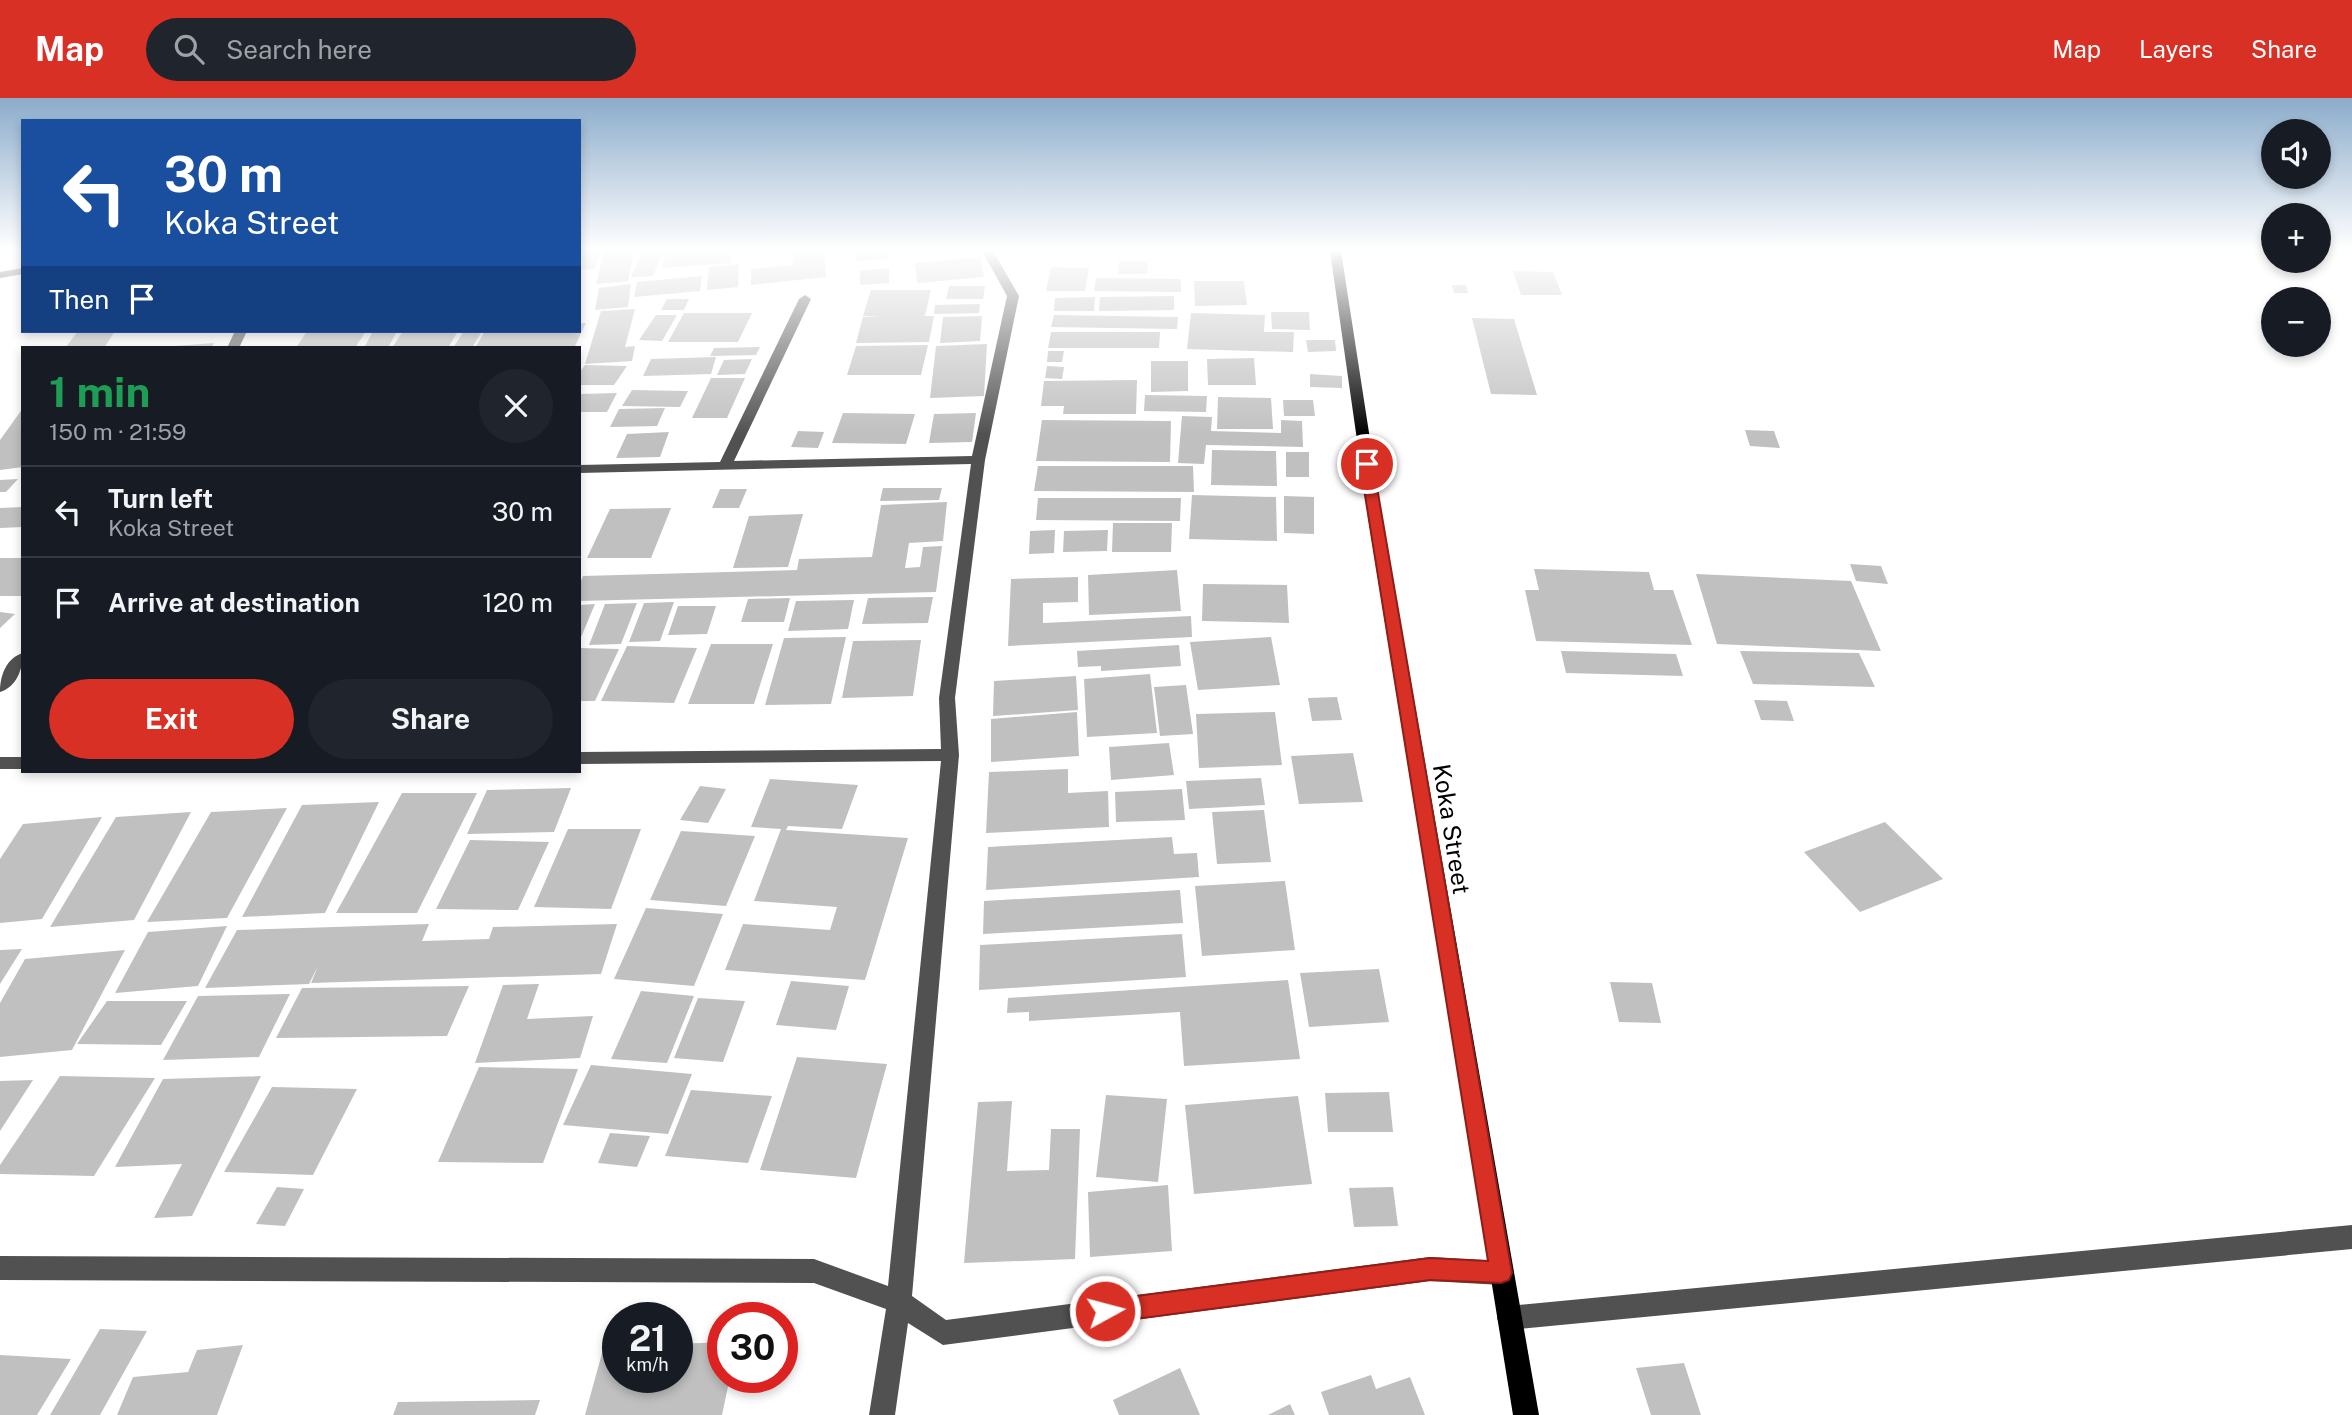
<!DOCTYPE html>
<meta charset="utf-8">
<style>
body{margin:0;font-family:"Public Sans",sans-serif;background:#20242c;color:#f1f3f6;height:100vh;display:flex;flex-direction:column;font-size:26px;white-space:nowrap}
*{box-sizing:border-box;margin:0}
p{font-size:23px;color:#9ea1a6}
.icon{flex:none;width:38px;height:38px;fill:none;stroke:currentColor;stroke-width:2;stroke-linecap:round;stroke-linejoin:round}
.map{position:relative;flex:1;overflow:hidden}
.side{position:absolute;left:21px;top:248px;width:560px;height:427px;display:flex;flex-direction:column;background:#171b24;border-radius:0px;box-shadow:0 4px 10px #0003}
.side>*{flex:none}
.top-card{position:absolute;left:21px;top:21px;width:560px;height:214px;border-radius:0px;box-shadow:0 4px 10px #0003;background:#1a4fa0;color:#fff;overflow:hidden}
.tools{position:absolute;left:2261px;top:21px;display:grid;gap:14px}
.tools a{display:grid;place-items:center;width:70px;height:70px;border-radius:50%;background:#171b24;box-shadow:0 4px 10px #0003;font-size:35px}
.speed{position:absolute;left:602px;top:1204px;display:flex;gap:14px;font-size:35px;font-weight:700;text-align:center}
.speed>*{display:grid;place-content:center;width:91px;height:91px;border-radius:50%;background:#171b24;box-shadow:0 4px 10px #0003;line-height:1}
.speed small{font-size:18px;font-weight:400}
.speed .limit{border:10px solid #d22;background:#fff;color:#111}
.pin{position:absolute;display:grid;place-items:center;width:60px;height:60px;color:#fff;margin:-30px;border:4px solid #fff;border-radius:50%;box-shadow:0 2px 7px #0007}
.me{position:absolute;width:77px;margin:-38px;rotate:83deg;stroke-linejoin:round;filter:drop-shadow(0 0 5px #0008)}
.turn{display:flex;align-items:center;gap:24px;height:147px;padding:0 28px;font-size:32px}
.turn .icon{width:91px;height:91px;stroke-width:2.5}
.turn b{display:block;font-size:49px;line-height:60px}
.then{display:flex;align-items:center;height:66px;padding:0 28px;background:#0003;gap:14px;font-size:26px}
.round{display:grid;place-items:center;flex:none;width:74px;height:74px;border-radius:37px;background:#20242c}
.summary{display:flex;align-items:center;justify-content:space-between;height:119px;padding:0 28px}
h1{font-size:42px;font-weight:700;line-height:52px;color:#1e9e55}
.action{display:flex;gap:14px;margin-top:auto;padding:14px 28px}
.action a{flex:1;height:80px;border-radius:42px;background:#d93025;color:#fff;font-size:28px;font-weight:700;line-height:80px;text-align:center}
.action a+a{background:#20242c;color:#f1f3f6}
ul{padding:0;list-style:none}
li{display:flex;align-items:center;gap:21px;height:91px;padding:0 28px;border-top:2px solid #363941}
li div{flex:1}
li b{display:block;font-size:26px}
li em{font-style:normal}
header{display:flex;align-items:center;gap:42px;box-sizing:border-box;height:98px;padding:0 35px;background:#d93025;color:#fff}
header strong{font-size:33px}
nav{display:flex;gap:38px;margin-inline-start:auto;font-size:24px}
.search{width:490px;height:63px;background:#20242c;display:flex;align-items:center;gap:18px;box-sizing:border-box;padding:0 24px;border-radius:38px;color:#9ea1a6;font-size:26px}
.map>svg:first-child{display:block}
</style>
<header>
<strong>Map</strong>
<div class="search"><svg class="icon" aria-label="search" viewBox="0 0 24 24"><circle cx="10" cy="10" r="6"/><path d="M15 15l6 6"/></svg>Search here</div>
<nav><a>Map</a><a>Layers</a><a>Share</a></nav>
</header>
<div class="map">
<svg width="2352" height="1317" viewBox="0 0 2352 1317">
<rect width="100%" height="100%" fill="#fff"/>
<path fill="#c0c0c0" d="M579,153H601L594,171L579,172Z
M604,153H634L628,183L596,186Z
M642,153H663L653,178L631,179Z
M667,153H732L730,165L662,170Z
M792,153H824L826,179L751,187V171L793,167Z
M889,153V161L856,163V154Z
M980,159L984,179L917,185L915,165Z
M1119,163H1148L1147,176H1118Z
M739,166L738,189L707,192L709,169Z
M1051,169L1089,170L1085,193H1046Z
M889,170V185L860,187V173Z
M1513,173L1553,174L1562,197H1521Z
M702,178L700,193L634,199L637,184Z
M1096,180L1181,181V194L1094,193Z
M1194,183H1244L1247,207L1195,208Z
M631,186L628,209L595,212L599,190Z
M1452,187H1466L1468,195H1454Z
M949,188H985L983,201H946Z
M871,192H931L925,218H934L929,244L856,245L863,219H880L863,218Z
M1174,198V212L1099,213L1100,199Z
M1095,199L1094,213H1054L1055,200Z
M667,201H689L684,212H661Z
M980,206L979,215L934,216L935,207Z
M635,211L625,249L635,248L632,263L585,266L601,213Z
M1271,214H1309L1310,232L1272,231Z
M684,215H752L738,244H668Z
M1191,215L1265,217L1264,234H1294L1293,254L1187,251Z
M656,217H677L662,243L639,242Z
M1054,217L1178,219L1177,231L1051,229Z
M982,218L980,243L940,245L943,219Z
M1472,220L1514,221L1537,297L1491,296Z
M579,225H586L574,250H475L485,233H579Z
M78,233H115L104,250H65Z
M307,233H366L355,250H296Z
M373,233H397L388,250H364Z
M403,233H458L448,250H392Z
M464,233H482L472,250H453Z
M1051,234H1160L1159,250H1048Z
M1306,242H1335L1336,253L1308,254Z
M214,245L211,250H173L175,248Z
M987,246L984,298L930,300L936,248Z
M928,247L921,277H847L856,248Z
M760,249L756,257L710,258L714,250Z
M1048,253H1064L1062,264H1047Z
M716,259L711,276L643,278L651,261Z
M1254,260L1256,287H1208L1207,261Z
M752,261L745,276L717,277L724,262Z
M1151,263H1188V293L1151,294Z
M585,267L627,268L614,287H579V275Z
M1047,268L1064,269L1062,281L1045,280Z
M1310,276L1342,278V290L1310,289Z
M711,280H745L727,320H692Z
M1137,282L1136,316H1063L1064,308H1041L1044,283Z
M632,292L688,293L680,309L622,308Z
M617,295L607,314H579V296Z
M1145,297L1207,298L1206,314L1144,313Z
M1218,299L1271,300L1273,331H1217Z
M1283,302H1313L1315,318H1284Z
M23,310V369L0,372V342Z
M665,310L657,328L610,329L619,311Z
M843,315L915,316L906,346L832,345Z
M976,315L972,344L929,345L934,316Z
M1182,318L1212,319L1211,333L1281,335V322L1302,323L1303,349L1206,347L1204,366L1178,365Z
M1042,322L1171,323L1170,364L1036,363Z
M1745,332L1774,333L1780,350L1750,348Z
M798,333L824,334L818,350L791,349Z
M669,334L660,359L616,360L627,336Z
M1212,352L1276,353L1277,388L1211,387Z
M1286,354H1309V379H1286Z
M1038,368H1193L1194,394L1034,393Z
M18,381L6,394H0V382Z
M883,390H942L939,402L880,403Z
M720,391H747L739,410H712Z
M1192,397L1276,399L1277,443L1189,441Z
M1284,398L1314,399V436L1284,435Z
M1038,400H1181L1180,423L1036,422Z
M947,404L943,443L909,445L905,470L920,469L923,449L942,448L936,494L579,503V488L583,478L797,472L799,461L872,459L881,407Z
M23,409V429L0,430V410Z
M671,410L651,460H587L610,411Z
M803,416L788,469L733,470L749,418Z
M1113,425H1172L1171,454H1112Z
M1055,432L1054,455L1029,456L1030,433Z
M1108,432L1107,453L1063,454L1064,433Z
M0,460H23V498H0Z
M1850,466L1881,468L1888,486L1856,483Z
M1534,471L1649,474L1654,492H1673L1692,547L1536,543L1525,492H1539Z
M1177,472L1181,513L1089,517L1088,477Z
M1696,476L1851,483L1881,553L1717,546Z
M1078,479V504L1043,505V525L1191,518L1192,539L1008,548L1011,481Z
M1203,486L1287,487L1289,525L1202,523Z
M933,499L928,525L862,526L868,500Z
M790,500L784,524H741L748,501Z
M854,502L848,531L788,533L796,503Z
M674,504L660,543L629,544L644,505Z
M637,505L621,546L589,547L605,506Z
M595,506L579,544V507Z
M678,508H716L707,536L668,537Z
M0,514L15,516L0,530Z
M846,539L831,606L765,607L784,540Z
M1271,539L1280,587L1198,592L1190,544Z
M921,542L913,598L842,600L853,543Z
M711,546H773L754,606H688Z
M1179,547L1181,568L1101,573V568L1078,569L1077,553Z
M627,548L697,550L674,605L601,603Z
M579,550L619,551L595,603H579Z
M1561,553L1676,556L1683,578L1566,575Z
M1740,553L1859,555L1875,589L1753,586Z
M1150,576L1157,635L1087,639L1084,581Z
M1076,578L1078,612L993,618L994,583Z
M1186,587L1193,636L1160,638L1154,589Z
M1337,599L1342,622L1312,623L1308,600Z
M1754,602L1787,603L1794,623L1761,622Z
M1077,614L1079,658L991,664V621Z
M1275,614L1282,667L1199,670L1196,616Z
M1169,645L1174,677L1111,682L1109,649Z
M1353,655L1363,704L1299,706L1291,658Z
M1068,671V695L1108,693L1109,729L986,735L989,674Z
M1261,680L1265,707L1189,711L1186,683Z
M770,681L858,687L842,731L788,728L786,732L908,740L865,882L725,872L743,826L830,832L837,809L754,803L781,731L751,729Z
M700,688L726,691L708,725L680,722Z
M571,690L554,734L467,736L487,692Z
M1182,691L1185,722L1116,724L1115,694Z
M402,695H477L417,815H336Z
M379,704L325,815L242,819L302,707Z
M287,710L227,820L147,824L211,714Z
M1264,712L1271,764L1217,766L1212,714Z
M191,714L134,822L50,829L116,719Z
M102,719L42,821L0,825V761L23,726Z
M1885,724L1943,781L1860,814L1804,754Z
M568,731H641L611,811L534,809Z
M681,733L755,738L726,808L650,802Z
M1172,739L1174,756L1197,755L1199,779L986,792L988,749Z
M470,742L549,744L518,812L436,811Z
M1285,783L1295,852L1202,858L1195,788Z
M1180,792L1183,825L983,836L984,803Z
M646,810L723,816L694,888L614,881Z
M429,826L422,843L489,841L493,829L617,826L601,876L311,885L318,868L309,886L205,890L237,832Z
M227,828L198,888L115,895L148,834Z
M1182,836L1186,879L979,892L980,847Z
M22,851L0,886V852Z
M125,852L72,952L0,959V905L25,861Z
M1379,871L1389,924L1309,929L1300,875Z
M1288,882L1300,961L1184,968L1180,914L1029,923V914L1007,915L1008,900Z
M791,883L849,888L836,932L776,927Z
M1610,884L1652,885L1661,925L1619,924Z
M539,886L527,921L593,918L580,960L475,965L503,887Z
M469,888L447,938L276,940L302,890Z
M641,893L694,898L667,965L611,961Z
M290,896L259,959L163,962L198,898Z
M698,900L745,903L723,964L674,960Z
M107,903H187L161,947L77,946Z
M797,959L887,966L856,1080L760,1072Z
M591,967L692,976L668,1036L563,1027Z
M479,969L578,971L543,1065L438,1064Z
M60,978L155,980L94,1078L0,1076V1067Z
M261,978L192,1118L154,1120L182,1066L115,1069L163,981Z
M33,982L0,1033V983Z
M272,989L357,991L313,1077L224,1074Z
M691,992L772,998L748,1065L665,1058Z
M1389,994L1393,1034H1328L1325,995Z
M1106,997L1167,1001L1158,1084L1096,1079Z
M1298,998L1312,1086L1194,1096L1185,1007Z
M1012,1003L1007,1073L1049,1072L1051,1031H1080L1075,1161L964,1165L978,1004Z
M610,1035L650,1038L637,1069L598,1065Z
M1168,1087L1172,1153L1090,1159L1088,1094Z
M277,1089L304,1091L285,1128L256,1126Z
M1393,1089L1398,1128L1354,1129L1349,1090Z
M100,1231L147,1233L100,1317H50Z
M723,1244V1279H730L722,1317H585L604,1248H618V1279H677V1246Z
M243,1247L217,1317H117L133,1279L188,1274L197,1252Z
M0,1257L71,1261L37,1317H0Z
M1684,1265L1701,1317H1651L1636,1270Z
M1180,1270L1200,1317H1119L1113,1302Z
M1371,1277L1376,1291L1410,1279L1425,1317H1329L1321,1294Z
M540,1302L535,1317H393L398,1304Z
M1290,1306L1295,1317H1268Z"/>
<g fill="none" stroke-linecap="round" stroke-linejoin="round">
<path fill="#515151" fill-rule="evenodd" d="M982,153H993L1019,198L985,362L955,600L959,657L912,1198L946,1222L1430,1159L1501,1163L1509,1167L1513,1175L1509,1183L1501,1187L1430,1183L943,1247L908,1225L895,1317H869L886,1211L814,1185L0,1182V1158L814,1161L888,1188L941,663L579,666V654L941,651L939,600L971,366L579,375V367L720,364L799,201L805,197L811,201L734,363L972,358L1007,198Z
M235,233H247L239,250H227Z
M23,555C23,570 17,589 0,594C0,578 6,560 23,555Z
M0,659H23V671H0Z
M2352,1127V1151L1509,1232L1500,1229L1497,1220L1500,1211L1509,1208Z"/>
<path fill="#000" fill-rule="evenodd" d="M1330,153H1341L1382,419L1539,1317H1513L1368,419Z
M23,170V176L0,180V174Z"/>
</g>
<linearGradient id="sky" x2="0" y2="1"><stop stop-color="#8baccb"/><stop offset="0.45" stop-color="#fff"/><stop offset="1" stop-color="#fff" stop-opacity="0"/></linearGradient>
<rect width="2352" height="337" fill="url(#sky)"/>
<path fill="#d93025" stroke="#8d1f18" stroke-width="2" d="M1367,362L1373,366L1512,1175L1509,1182L1501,1185L1430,1182L1105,1225L1097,1221L1094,1213L1097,1206L1105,1202L1430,1160L1488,1163L1360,366Z"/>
<g text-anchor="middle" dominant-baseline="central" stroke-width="5" stroke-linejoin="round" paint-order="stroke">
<g font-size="24" fill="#000" stroke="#fff">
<text transform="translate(1452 731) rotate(81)">Koka Street</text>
</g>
</g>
</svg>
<div class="tools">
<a><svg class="icon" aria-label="sound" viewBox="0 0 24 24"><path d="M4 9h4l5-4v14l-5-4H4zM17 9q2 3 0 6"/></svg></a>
<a>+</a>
<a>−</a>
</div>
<div class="speed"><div>21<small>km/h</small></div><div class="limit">30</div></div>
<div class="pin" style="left:1367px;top:366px;background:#d93025"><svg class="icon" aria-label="arrive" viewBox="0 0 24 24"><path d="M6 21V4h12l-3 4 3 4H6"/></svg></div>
<svg class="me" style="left:1105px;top:1213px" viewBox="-20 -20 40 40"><circle r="17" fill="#d93025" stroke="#fff" stroke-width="3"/><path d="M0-11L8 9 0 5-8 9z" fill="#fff"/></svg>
<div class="top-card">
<div class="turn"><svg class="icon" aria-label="left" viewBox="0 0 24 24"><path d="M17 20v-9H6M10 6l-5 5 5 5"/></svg><div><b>30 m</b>Koka Street</div></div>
<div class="then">Then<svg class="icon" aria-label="arrive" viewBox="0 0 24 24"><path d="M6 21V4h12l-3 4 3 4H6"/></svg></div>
</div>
<section class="side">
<div class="summary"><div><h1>1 min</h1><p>150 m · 21:59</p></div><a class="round"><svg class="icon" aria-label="close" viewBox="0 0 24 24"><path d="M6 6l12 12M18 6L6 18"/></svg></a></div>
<ul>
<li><svg class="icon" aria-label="left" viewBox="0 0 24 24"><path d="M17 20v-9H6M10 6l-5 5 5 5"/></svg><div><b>Turn left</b><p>Koka Street</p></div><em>30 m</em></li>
<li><svg class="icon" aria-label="arrive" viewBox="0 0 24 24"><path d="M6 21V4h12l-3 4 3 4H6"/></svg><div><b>Arrive at destination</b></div><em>120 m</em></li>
</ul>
<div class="action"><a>Exit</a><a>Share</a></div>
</section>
</div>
